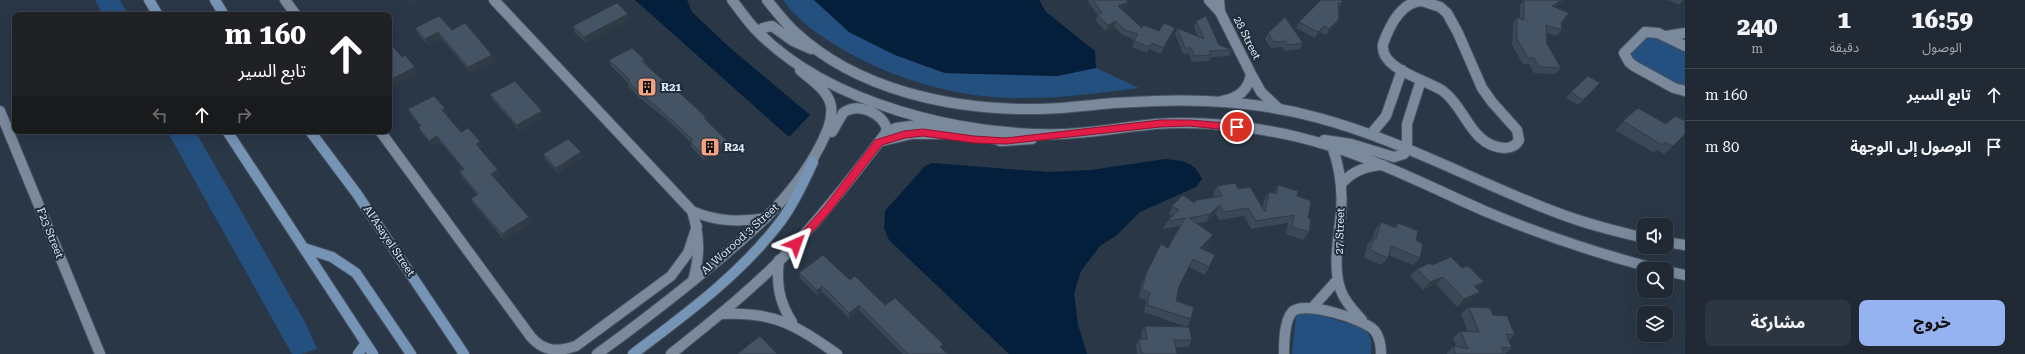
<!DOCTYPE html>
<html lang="ar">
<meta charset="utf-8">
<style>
body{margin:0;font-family:"Roboto Serif","Noto Sans Arabic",serif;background:#2d3540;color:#f1f3f6;direction:rtl;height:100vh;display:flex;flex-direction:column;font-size:15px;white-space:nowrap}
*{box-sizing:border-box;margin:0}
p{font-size:13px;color:#a2a6ac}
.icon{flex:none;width:22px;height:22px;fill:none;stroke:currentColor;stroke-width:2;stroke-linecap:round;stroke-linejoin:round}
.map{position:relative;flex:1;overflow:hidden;direction:ltr}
.sheet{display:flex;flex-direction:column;background:#202934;width:340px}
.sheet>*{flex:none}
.top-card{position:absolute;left:12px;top:12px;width:380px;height:122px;border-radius:8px;box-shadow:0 4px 16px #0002,0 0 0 1px #3d454f;direction:rtl;background:#202124;color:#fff;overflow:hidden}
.controls{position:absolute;left:1637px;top:218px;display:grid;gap:8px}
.controls a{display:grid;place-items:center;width:36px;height:36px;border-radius:8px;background:#202934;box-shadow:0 4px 16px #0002,0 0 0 1px #3d454f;font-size:20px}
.pin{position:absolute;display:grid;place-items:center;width:34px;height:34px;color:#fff;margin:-17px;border:2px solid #fff;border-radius:50%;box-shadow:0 1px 4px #0007}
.me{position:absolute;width:44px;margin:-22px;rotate:43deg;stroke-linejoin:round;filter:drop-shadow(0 0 3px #0008)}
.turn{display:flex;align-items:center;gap:14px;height:84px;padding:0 20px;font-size:18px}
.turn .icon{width:52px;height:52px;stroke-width:2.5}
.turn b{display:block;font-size:28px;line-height:34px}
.lanes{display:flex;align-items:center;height:38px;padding:0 20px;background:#0003;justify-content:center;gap:20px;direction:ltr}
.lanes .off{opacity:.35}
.eta{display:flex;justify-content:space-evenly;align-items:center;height:68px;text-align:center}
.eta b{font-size:24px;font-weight:800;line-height:28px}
.action{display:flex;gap:8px;margin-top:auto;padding:8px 20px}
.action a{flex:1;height:46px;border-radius:8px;background:#95b2f1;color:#111;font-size:16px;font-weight:800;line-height:46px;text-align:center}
.action a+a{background:#2d3540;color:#f1f3f6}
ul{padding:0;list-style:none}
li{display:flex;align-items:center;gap:12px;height:52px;padding:0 20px;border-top:1px solid #3d454f}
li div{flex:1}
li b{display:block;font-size:15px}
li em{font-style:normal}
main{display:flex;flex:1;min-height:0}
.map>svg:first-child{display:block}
</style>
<main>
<section class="sheet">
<div class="eta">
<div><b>16:59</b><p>الوصول</p></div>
<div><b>1</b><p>دقيقة</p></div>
<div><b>240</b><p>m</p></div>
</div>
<ul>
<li><svg class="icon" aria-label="ahead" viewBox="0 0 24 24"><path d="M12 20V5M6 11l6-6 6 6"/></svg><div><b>تابع السير</b></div><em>160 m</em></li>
<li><svg class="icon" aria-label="arrive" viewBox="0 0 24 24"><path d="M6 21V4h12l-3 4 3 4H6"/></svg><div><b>الوصول إلى الوجهة</b></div><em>80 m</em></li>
</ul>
<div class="action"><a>خروج</a><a>مشاركة</a></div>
</section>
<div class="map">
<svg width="1685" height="354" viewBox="0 0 1685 354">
<rect width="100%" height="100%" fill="#2a3746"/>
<path fill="#245080" d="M95,0H120L128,15H103Z
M783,0H814L849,32L895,55L945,73L1057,76L1096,68L1139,88C1098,93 1057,99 1015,98C957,97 900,81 849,53C825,39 799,23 783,0Z
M1652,35L1685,50V87L1634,60L1631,53L1648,36Z
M167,131H195L305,322L317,349L302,354H292Z
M1299,312H1312L1364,329C1372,337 1372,343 1371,354H1292L1296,316Z"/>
<path fill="#031f3b" d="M635,0H687L692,12L729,47L810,115L789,137Z
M814,0H1039L1046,12L1095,51L1096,68L1057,76L945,73L895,55L849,32Z
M1165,159C1183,161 1194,161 1202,179L1196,187L1140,212L1117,235L1100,246L1081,271L1074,293L1078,325L1087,354H1009L889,240L884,228L885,211L925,166L932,163L1048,172L1091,170Z"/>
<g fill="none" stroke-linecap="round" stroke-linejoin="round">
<g stroke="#485360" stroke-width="12">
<path id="minor" d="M285,0L296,15
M494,0L692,211C700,236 700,256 693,281
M1209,0L1220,12
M1219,0L1220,12L1251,74L1261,92L1279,109
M1422,1L1440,7L1447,13L1458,33L1482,88L1492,102L1517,130L1519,140C1516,146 1510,148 1504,148C1471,146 1466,108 1443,91C1427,80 1379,69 1383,44C1389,27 1401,2 1422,1Z
M1666,36L1685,33
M1685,46L1658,33L1645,32L1624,53L1629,62L1634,66L1674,88L1685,91
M1222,101C1238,98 1248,91 1251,74
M0,111L100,354
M380,131L531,337C544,352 558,352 576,346L671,276L688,253L697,226
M1371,134L1386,116L1402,70
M1332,146C1340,168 1343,188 1341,212C1339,236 1332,267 1341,291C1345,302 1354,311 1362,320
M1407,149V124L1421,80
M1343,182C1354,170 1367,166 1383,165
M692,211C717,222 740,222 766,218
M779,260C776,283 779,302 792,322
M1312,308L1338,279
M721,314C774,311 795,325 837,354
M1284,354C1284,342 1284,322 1292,312C1303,300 1365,319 1375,331C1380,338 1381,346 1381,354"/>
</g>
<g stroke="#485360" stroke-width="12">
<path id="tertiary" d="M732,0C740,10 748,22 757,31C827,103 962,137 1061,134C1092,133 1123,127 1155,124C1202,121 1251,126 1298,137C1365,153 1425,185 1487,212C1542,235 1599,254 1657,269
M767,0C776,11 784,22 795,32C857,90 952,110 1035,109C1068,109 1100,103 1133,102C1193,98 1256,101 1315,117C1400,139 1477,183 1558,213C1586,224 1615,231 1644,238
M758,32L763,28L772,26L793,41L811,49
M832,132L843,113C858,102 880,112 887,128L885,134
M1324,140L1351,144L1394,157L1404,154L1407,149
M882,141L912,134H943
M1000,141L1032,139
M1666,242L1685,245
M1666,271L1685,275
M597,354C628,332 659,308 689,284C738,244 790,204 820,146C826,134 833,120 831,106C828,90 812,81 800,70
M671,354C712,321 754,288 790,250C825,213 855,174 885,134L896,128L918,125L1006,141"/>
</g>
<g stroke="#485360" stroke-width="12">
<path id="secondary" d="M149,0L158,15
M215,0L224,15
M227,131L373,354
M310,131L357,194L464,354
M304,248L332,257L356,273L411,354
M358,354L366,343
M633,354C686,314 740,275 781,221C794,203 804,182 813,162"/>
</g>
<use href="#minor" stroke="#7a8a9c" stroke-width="10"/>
<use href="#tertiary" stroke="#7a8a9c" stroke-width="10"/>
<use href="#secondary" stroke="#7694b5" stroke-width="10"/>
</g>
<path fill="#3b4856" d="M1087,0H1126V8L1122,10L1142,28L1173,34L1161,54L1149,49L1147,53L1132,47L1134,40L1123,35L1114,27L1106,31L1096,21L1097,15Z
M1321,0L1342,3L1338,9L1339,19L1336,25L1326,35L1320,32L1315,38L1296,28L1299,22Z
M1524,0H1565L1555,7L1561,23L1562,30L1557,36L1546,33L1547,44L1561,68L1556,74L1534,73L1529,64H1523L1512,45L1513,24L1517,18H1520V5Z
M1668,0H1683L1679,5Z
M628,14L629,20L586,43L574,32L573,26Z
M1196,21L1219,45L1232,50L1229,56L1211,57L1209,61L1192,62L1189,54H1183L1175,34L1177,28L1198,37L1194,27Z
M415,28L452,30L492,55L495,61L471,73L441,38L428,45L418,34Z
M1268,33L1303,43L1300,49L1285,51L1282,47L1271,48L1265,39Z
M644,59L645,63L670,87L706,117L707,122L727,141L728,146L705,161L691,147L690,142L665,118L642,100L629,87L628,83L611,66L609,60Z
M1595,89L1578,105L1566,98L1571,92Z
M490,94L542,111L544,117L520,131L493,100Z
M445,108L448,114L446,115L461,132L480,141L483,147L480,149L501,176L495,179L529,217L532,223L504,240L474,204L471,199L477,195L462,177L459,171L463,169L440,142L432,146L422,133L418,127L420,126L411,115L408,109Z
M1638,108L1673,146L1664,154L1657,150L1654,153L1615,130Z
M543,154L583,158L558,173L545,159Z
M1278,185L1297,196L1308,218L1309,232L1303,240L1286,234L1288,223L1251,229L1244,216L1219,220L1215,213L1206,222L1197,223L1213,235L1209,243L1203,249L1209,267L1205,275L1189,267L1179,286L1176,301L1191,319L1187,327L1144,312L1146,300L1139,298L1142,282L1161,244L1168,248L1180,226L1163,229L1167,221L1172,216L1169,214L1172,206L1194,203L1215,197L1213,194L1217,186L1238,189L1263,208L1264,200L1269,192L1274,193Z
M1381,222L1394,227L1398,223L1416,240L1420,258L1413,265L1388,255V258L1381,265L1364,258L1367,245L1372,239L1375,230Z
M1432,265L1462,268L1484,282L1476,289L1472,300L1457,307L1436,284L1423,290L1410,276L1417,269Z
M799,273L850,280L885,305L942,349L948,354H903L859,310L849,318L822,292L817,295L800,278Z
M1469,307L1493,315L1515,335L1509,340L1512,348L1505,354H1447V353L1454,346H1456L1453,338L1461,331L1468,332L1461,314Z
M1145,326L1192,340L1188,347H1176L1177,354H1137L1136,346L1139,339H1142L1141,333Z"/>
<path fill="#303b46" d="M406,0H418L409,5Z
M1561,0H1565L1547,12L1552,6Z
M1128,2L1126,8L1116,12L1118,6Z
M628,14L629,20L586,43L584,37Z
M1339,19L1336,25L1326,35L1329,29Z
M1116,21L1114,27L1106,31L1108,25Z
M1324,26L1320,32L1315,38L1318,32Z
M1175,28L1173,34L1161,54L1163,48Z
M438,32L441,38L428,45L425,39Z
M492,55L495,61L471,73L468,67Z
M415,67L418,73L393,86L390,80Z
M445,108L448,114L445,116L442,110Z
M542,111L544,117L520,131L517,125Z
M437,136L440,142L432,146L429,141Z
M480,141L483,147L479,149L476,144Z
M727,141L728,146L705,161L704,156Z
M581,152L583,158L558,173L556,168Z
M498,170L501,176L494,180L491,174Z
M1220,205L1215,213L1206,222L1210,214Z
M529,217L532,223L504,240L502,234Z
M1213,235L1209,243L1196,256L1200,248Z
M1443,277L1436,284L1423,290L1430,282Z
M1484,282L1476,289L1474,286Z
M822,286V292L817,295V290Z
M1480,292L1472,300L1457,307L1464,299Z
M859,305V310L849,318V313Z"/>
<path fill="#455464" stroke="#303b46" d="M1093,0H1126L1128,2L1118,6L1142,28L1143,25L1159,31L1164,23L1175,28L1163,48L1152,43L1149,47L1134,41L1138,34L1125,30L1116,21L1108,25L1097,15L1102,13Z
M1321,0H1341L1342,3H1338L1339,19L1329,29L1324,26L1318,32L1299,22Z
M1524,0H1561L1552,6L1569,13L1561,23L1562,30L1546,25L1547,44L1561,68L1539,67L1534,58H1528L1517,39V18L1524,20Z
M617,3L628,14L584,37L573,26Z
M439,16L452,30L465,23L492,55L468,67L438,32L425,39L415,28Z
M1206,16L1219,45L1232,50L1209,51L1211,55L1195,56L1191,48H1185L1177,28L1204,39L1196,21Z
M1285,17L1303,43L1288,45L1285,41L1274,42L1268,33Z
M389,42L402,57L405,55L415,67L390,80H389Z
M632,48L644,59L642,61L670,87L672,86L706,117L704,118L727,141L704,156L690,142L693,140L663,112L641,94L628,81L630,80L609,60Z
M1588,76L1600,83L1583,100L1571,92Z
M515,81L542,111L517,125L490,94Z
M434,96L445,108L442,110L461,132L468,128L480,141L476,144L498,170L491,174L529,217L502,234L471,199L478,194L459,171L464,169L437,136L429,141L418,127L421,126L408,109Z
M1638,108L1666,124L1675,116L1685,121V134L1673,146L1665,142L1662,145L1623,121Z
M568,139L581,152L556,168L543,154Z
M1235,183L1238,189L1250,187L1265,212L1269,192L1277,194L1278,185L1298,191L1297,196L1311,201L1308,218L1311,219L1309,232L1292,227L1294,215L1256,221L1248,208L1224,212L1220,205L1210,214L1189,218L1213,235L1200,248L1215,255L1209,267L1193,259L1179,286L1176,301L1194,307L1191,319L1147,305L1150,293L1142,290L1146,274L1161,244L1168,248L1185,218L1167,221L1179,210L1172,206L1183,195L1194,203L1197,200L1222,196L1217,186Z
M1381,222L1396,228L1398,223L1418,231L1416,240L1423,244L1420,258L1391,246L1388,258L1370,250L1374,238L1376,239Z
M823,255L850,280L855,276L885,305L895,298L943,344L940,347L948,354H908L859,305L849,313L822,286L817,290L799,273Z
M1451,257L1462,268L1468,266L1484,282L1474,286L1480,292L1464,299L1443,277L1430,282L1417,269L1430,263L1432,265Z
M1469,307L1490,308L1493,315L1507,316L1515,335L1506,334L1512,348L1502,347L1503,354H1455L1454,346L1468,349L1461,331L1479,332Z
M1145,326L1189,327L1192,340H1174L1177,354H1142L1139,339H1147Z
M760,336L777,354H737Z"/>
<path fill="#e11d48" stroke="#92132f" d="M1160,120H1190L1237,124L1242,127L1237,131L1190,126L1160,127L1006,144L974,143L923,136L905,138L882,145L830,212L800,246L796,247L791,244L824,207L875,140L904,131L923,129L974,136L1006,138Z"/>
<defs>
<g id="building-square" transform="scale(1)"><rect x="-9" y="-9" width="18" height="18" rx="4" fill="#f2a080" stroke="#202d3c"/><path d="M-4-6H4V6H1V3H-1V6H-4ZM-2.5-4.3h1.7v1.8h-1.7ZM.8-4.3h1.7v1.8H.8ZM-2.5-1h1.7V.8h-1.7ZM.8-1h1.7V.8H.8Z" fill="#111"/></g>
</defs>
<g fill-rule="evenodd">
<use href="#building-square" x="647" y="87"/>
<use href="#building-square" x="710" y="147"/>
</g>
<g text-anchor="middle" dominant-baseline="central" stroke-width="4" stroke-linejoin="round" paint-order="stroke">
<g font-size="11" fill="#e0e9f3" stroke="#202d3c">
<text transform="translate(1247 38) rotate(63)">28 Street</text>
<text transform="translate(1340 231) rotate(-88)">27 Street</text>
<text transform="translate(50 233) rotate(68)">F23 Street</text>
<text transform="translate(740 239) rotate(-42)">Al Worood 3 Street</text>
<text transform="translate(389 241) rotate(56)">Al Asayel Street</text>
</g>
<g font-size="11" font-weight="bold" fill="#e0e9f3" stroke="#202d3c" text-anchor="start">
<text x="661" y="87">R21</text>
<text x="724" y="147">R24</text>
</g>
</g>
</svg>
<div class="controls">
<a><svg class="icon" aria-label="sound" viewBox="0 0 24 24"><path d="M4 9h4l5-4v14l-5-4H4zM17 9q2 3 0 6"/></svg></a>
<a><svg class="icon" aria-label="search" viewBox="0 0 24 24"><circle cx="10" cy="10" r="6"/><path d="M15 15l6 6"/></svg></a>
<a><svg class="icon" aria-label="layers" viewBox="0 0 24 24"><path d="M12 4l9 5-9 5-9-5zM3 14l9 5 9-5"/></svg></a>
</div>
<div class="pin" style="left:1237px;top:127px;background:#d93025"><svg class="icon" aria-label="arrive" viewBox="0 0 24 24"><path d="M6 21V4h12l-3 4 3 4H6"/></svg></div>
<svg class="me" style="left:796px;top:244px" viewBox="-20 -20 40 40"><path d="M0-17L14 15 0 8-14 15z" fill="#e11d48" stroke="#fff" stroke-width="4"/></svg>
<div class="top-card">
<div class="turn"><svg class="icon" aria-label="ahead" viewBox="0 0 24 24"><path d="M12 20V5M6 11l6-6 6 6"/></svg><div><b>160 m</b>تابع السير</div></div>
<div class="lanes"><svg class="icon off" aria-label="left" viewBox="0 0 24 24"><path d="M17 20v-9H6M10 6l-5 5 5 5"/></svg><svg class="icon" aria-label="ahead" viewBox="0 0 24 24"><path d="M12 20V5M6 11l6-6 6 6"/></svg><svg class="icon off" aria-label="right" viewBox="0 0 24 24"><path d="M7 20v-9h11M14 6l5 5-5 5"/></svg></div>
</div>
</div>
</main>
